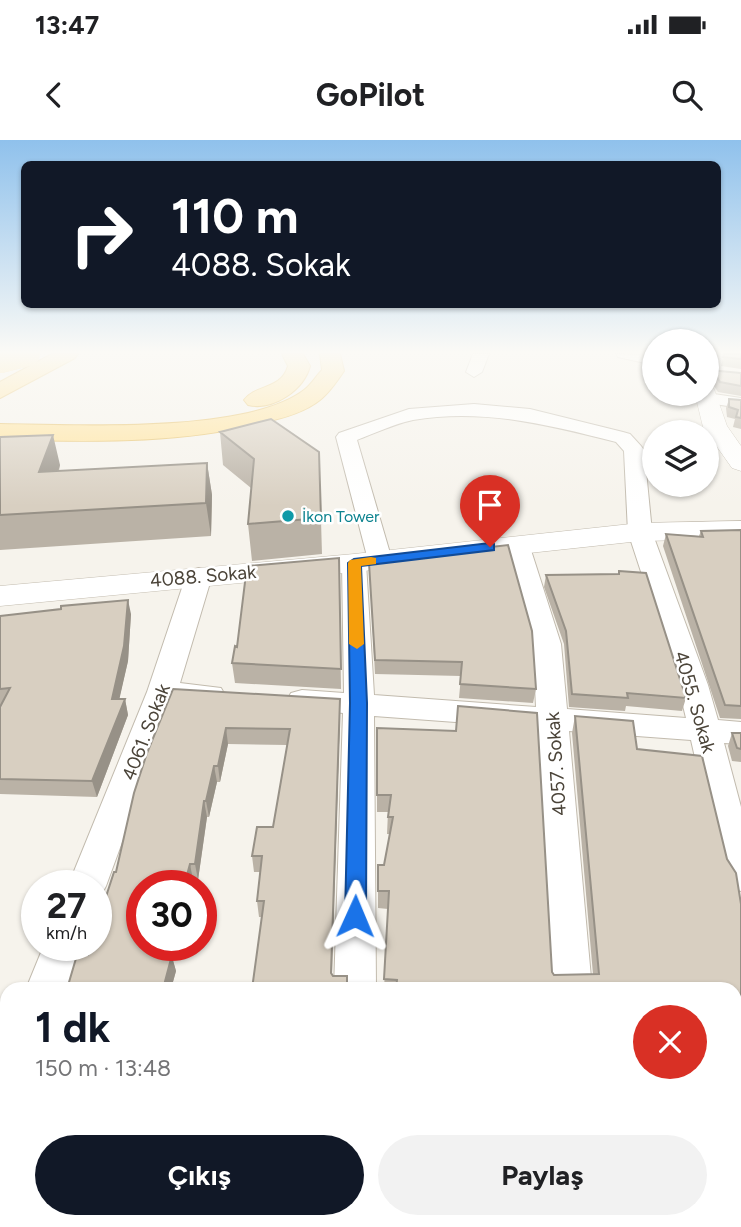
<!DOCTYPE html>
<html lang="tr">
<meta charset="utf-8">
<style>
body{margin:0;font-family:Figtree,sans-serif;background:#f2f2f2;color:#202124;height:100vh;display:flex;flex-direction:column;font-size:26px;white-space:nowrap}
*{box-sizing:border-box;margin:0}
p{font-size:23px;color:#757577}
.icon{flex:none;width:38px;height:38px;fill:none;stroke:currentColor;stroke-width:2;stroke-linecap:round;stroke-linejoin:round}
.map{position:relative;flex:1;overflow:hidden}
.side{position:absolute;left:0px;top:842px;width:742px;height:247px;display:flex;flex-direction:column;background:#fff;border-radius:21px 21px 0 0;box-shadow:0 2px 5px #0004}
.side>*{flex:none}
.top-card{position:absolute;left:21px;top:21px;width:700px;height:147px;border-radius:10px;box-shadow:0 2px 5px #0004;background:#111827;color:#fff;overflow:hidden}
.fabs{position:absolute;left:642px;top:189px;display:grid;gap:14px}
.fabs a{display:grid;place-items:center;width:77px;height:77px;border-radius:50%;background:#fff;box-shadow:0 2px 5px #0004;font-size:35px}
.speed{position:absolute;left:21px;top:730px;display:flex;gap:14px;font-size:35px;font-weight:700;text-align:center}
.speed>*{display:grid;place-content:center;width:91px;height:91px;border-radius:50%;background:#fff;box-shadow:0 2px 5px #0004;line-height:1}
.speed small{font-size:18px;font-weight:400}
.speed .limit{border:10px solid #d22;background:#fff;color:#111}
.pin{position:absolute;display:grid;place-items:center;width:60px;height:60px;color:#fff;margin:-72px -30px;border-radius:50% 50% 50% 0;rotate:-45deg;box-shadow:0 0 7px #0007}
.pin .icon{rotate:45deg}
.me{position:absolute;width:77px;margin:-38px;rotate:1deg;stroke-linejoin:round;filter:drop-shadow(0 0 5px #0008)}
.turn{display:flex;align-items:center;gap:24px;height:147px;padding:0 35px;font-size:32px}
.turn .icon{width:91px;height:91px;stroke-width:2.5}
.turn b{display:block;font-size:49px;line-height:60px}
.round{display:grid;place-items:center;flex:none;width:74px;height:74px;border-radius:37px;background:#f2f2f2}
.overview{display:flex;align-items:center;justify-content:space-between;height:119px;padding:0 35px}
h1{font-size:42px;font-weight:700;line-height:52px;color:#111827}
.button{display:flex;gap:14px;margin-top:auto;padding:14px 35px}
.button a{flex:1;height:80px;border-radius:42px;background:#111827;color:#fff;font-size:28px;font-weight:700;line-height:80px;text-align:center}
.button a+a{background:#f2f2f2;color:#202124}
.status{display:flex;justify-content:space-between;align-items:center;height:49px;padding:0 35px;background:#fff;direction:ltr}
.status svg{height:19px;fill:currentColor}
header{display:flex;justify-content:space-between;align-items:center;height:91px;padding:0 35px;background:#fff;font-size:32px;font-weight:700}
.map>svg:first-child{display:block}
</style>
<div class="status"><b>13:47</b><svg viewBox="0 0 49 12"><path d="M0 12V9h3v3zM5 12V6h3v6zM10 12V3h3v9zM15 12V0h3v12zM26 1h20v11H26zM47 4h2v5h-2z"/></svg></div>
<header><svg class="icon" aria-label="back" viewBox="0 0 24 24"><path d="M15 5l-7 7 7 7"/></svg>GoPilot<svg class="icon" aria-label="search" viewBox="0 0 24 24"><circle cx="10" cy="10" r="6"/><path d="M15 15l6 6"/></svg></header>
<div class="map">
<svg width="741" height="1087" viewBox="0 0 741 1087">
<rect width="100%" height="100%" fill="#f6f3ec"/>
<g fill="none" stroke-linecap="round" stroke-linejoin="round">
<g stroke="#c2bbae" stroke-width="2">
<path id="minor" d="M473,214H489L482,232L474,237L466,232Z
M616,214L654,215V225L618,217Z
M707,253L741,258V268L701,262L698,258Z
M474,264L530,269L623,292L630,294L641,306L644,310L652,392L708,545L718,580L741,582V604L724,603L741,667V751L728,747L722,736L691,600L569,591L592,849H550L537,588L374,576L376,849H334L343,573L291,567L287,560L291,553L302,550L344,553L342,423L345,418L354,416L363,418L366,423L374,555L536,567L533,504L505,404L509,399L517,397L525,399L529,404L561,504L567,569L686,578L678,545L628,392L624,311L616,302C549,285 483,268 413,280C394,284 375,293 357,300L392,420L389,425L380,427L371,425L368,420L336,297L339,293L409,269Z
M199,428L208,431L212,436L180,543L221,548L225,555L221,562L210,565L173,563L106,746L100,757L96,759V746H68L147,552L186,436L190,431Z
M44,805H84L68,849H26Z
M7,928V990L0,993V931Z
M327,1082H379V1087H327Z"/>
</g>
<g stroke="#c2bbae" stroke-width="1">
<path id="tertiary" d="M707,248L714,249L727,286L741,306V331L732,328L703,287L695,254H707Z
M741,381V399L640,401L354,432L0,466V446L354,414L640,383Z"/>
</g>
<g stroke="#e6c16a" stroke-width="2">
<path id="primary" d="M52,214H78L75,218L0,258V242Z
M282,214H303L310,226C304,250 273,271 248,265L244,260C256,244 281,250 288,226Z
M320,214H340L344,231C338,240 329,253 320,260C304,273 280,279 261,283C176,305 87,301 0,300V284C73,285 247,294 304,250C311,245 316,236 322,230Z"/>
</g>
<use href="#minor" fill="#fff" fill-rule="evenodd"/>
<use href="#tertiary" fill="#fff" fill-rule="evenodd"/>
<use href="#primary" fill="#ffe39c" fill-rule="evenodd"/>
<g stroke="#e6c16a" stroke-width="24" stroke-linecap="butt">
<path id="primary-bridge" d="M0,221L28,214"/>
</g>
<use href="#primary-bridge" stroke="#ffe39c" stroke-width="24"/>
</g>
<path fill="#bab2a6" d="M741,214V229L721,226L723,217Z
M707,223L709,230L741,233V256L718,252L714,246H707Z
M654,254H695L693,258Z
M729,259L741,260V289L733,287L735,279L727,277L726,268Z
M220,292L319,312L322,414L252,421L248,384L251,348L223,325Z
M0,297L60,325L59,331L207,323L212,355L211,396L0,410Z
M741,390V579L720,578L663,406L666,394L699,396L701,391Z
M439,413L536,549L533,563L459,558L461,536L375,534L369,423L439,416Z
M339,418L341,549L235,543L232,523L237,507Z
M619,431L686,558L682,571L626,566L625,571L569,567L564,504L544,447L546,435L618,434Z
M131,474L128,521L119,559H125L128,575L97,657L0,654V567L1,565H0V476Z
M173,549L340,559V574L332,835L333,836H347L348,849H252L262,777H259L257,761L260,732H254L252,716L273,687L287,605L228,604L220,642H217L209,677H207L198,740H193L192,746H142L172,817L176,831L171,849H67L88,815L100,775L116,732Z
M575,576L637,609L727,719L741,764V910L735,909V849H384L388,769L378,768V725H384L390,694H387L388,672H377V588L552,832L554,835L593,834L572,593Z
M732,593H741V622L732,621L728,606Z
M7,911V971L1,961Z"/>
<path fill="#979187" d="M53,295L60,325L48,365L39,332Z
M207,323L212,355L211,396L206,363Z
M128,460L131,474L128,521L116,574L112,559Z
M125,559L128,575L97,657L92,641Z
M340,559V574L331,849V833Z
M226,588L228,604L220,642L218,626Z
M214,626L217,642L209,677L206,661Z
M204,661L207,677L198,740L195,724Z
M190,724L193,740L192,746H184Z
M167,805H174L172,817L176,831L171,849H163Z"/>
<path fill="#d8cfc1" stroke="#979187" stroke-width="2" d="M724,214H741V219L723,217Z
M707,223L709,230L741,233V246L720,242L717,237L710,236L707,241Z
M729,259L741,260V278L736,277L738,270L729,267Z
M271,279L319,312L321,378L248,384L254,319L220,292Z
M53,295L39,332L207,323L206,363L0,375V297Z
M741,390V566L725,565L666,394L703,397L701,391Z
M508,405L532,491L536,549L460,544L462,522L375,520L369,423L380,419L439,416V413Z
M339,418L341,529L232,523L235,506L237,507L247,426Z
M619,431L646,433L686,558L627,553L628,558L572,554L566,491L546,435L619,434Z
M128,460L124,506L112,559H125L92,641L0,639V567L10,548L0,549V476L61,469V466Z
M173,549L340,559L331,833L333,836H347V849H252L264,761H257L262,716H252L257,687H273L290,589L226,588L218,626H214L206,661H204L195,724H190L184,746H142V805H167L166,815H172L163,849H67L77,815H88L90,805H96V775H100L114,732H116L134,653L147,613Z
M458,566L537,573L552,832L554,835L599,834L575,576L633,581L637,609L702,616L727,719L736,733L741,764V892L735,891V849H396L397,840L384,839L389,751H378V725H384L393,677H388L391,655H377V588L456,591Z
M732,593H741V609L737,608Z
M0,911H7V961H1Z
M7,987V1082H334V1087H11L0,1085V1003Z
M735,992L741,993V1087H376V1082H735Z"/>
<linearGradient id="sky" x2="0" y2="1"><stop stop-color="#8fc1ec"/><stop offset="0.58" stop-color="#fbfaf6"/><stop offset="1" stop-color="#fbfaf6" stop-opacity="0"/></linearGradient>
<rect width="741" height="366" fill="url(#sky)"/>
<path fill="#1a73e8" stroke="#114b97" stroke-width="2" d="M490,403L494,404V410L361,426L367,563L366,776L363,782L355,785L348,782L345,776L350,563L348,423L354,419Z"/>
<path fill="#f59e0b" d="M371,417L376,418V424L361,426L364,504L357,509L349,504L348,423L350,420Z"/>
<circle fill="#0f9aa8" stroke="#fff" stroke-width="2.5" cx="288" cy="376" r="7"/>
<g text-anchor="middle" dominant-baseline="central" stroke-width="5" stroke-linejoin="round" paint-order="stroke">
<g font-size="16" fill="#0d838f" stroke="#fff" text-anchor="start">
<text x="302" y="376">İkon Tower</text>
</g>
<g font-size="19" fill="#4b4439" stroke="#fff">
<text transform="translate(203 436) rotate(-5)">4088. Sokak</text>
<text transform="translate(695 562) rotate(74)">4055. Sokak</text>
<text transform="translate(146 592) rotate(-69)">4061. Sokak</text>
<text transform="translate(556 624) rotate(-94)">4057. Sokak</text>
</g>
</g>
</svg>
<div class="fabs">
<a><svg class="icon" aria-label="search" viewBox="0 0 24 24"><circle cx="10" cy="10" r="6"/><path d="M15 15l6 6"/></svg></a>
<a><svg class="icon" aria-label="layers" viewBox="0 0 24 24"><path d="M12 4l9 5-9 5-9-5zM3 14l9 5 9-5"/></svg></a>
</div>
<div class="speed"><div>27<small>km/h</small></div><div class="limit">30</div></div>
<div class="pin" style="left:490px;top:407px;background:#d93025"><svg class="icon" aria-label="arrive" viewBox="0 0 24 24"><path d="M6 21V4h12l-3 4 3 4H6"/></svg></div>
<svg class="me" style="left:355px;top:776px" viewBox="-20 -20 40 40"><path d="M0-17L14 15 0 8-14 15z" fill="#1a73e8" stroke="#fff" stroke-width="4"/></svg>
<div class="top-card">
<div class="turn"><svg class="icon" aria-label="right" viewBox="0 0 24 24"><path d="M7 20v-9h11M14 6l5 5-5 5"/></svg><div><b>110 m</b>4088. Sokak</div></div>
</div>
<section class="side">
<div class="overview"><div><h1>1 dk</h1><p>150 m · 13:48</p></div><a class="round" style="background:#d93025;color:#fff"><svg class="icon" aria-label="close" viewBox="0 0 24 24"><path d="M6 6l12 12M18 6L6 18"/></svg></a></div>
<div class="button"><a>Çıkış</a><a>Paylaş</a></div>
</section>
</div>
